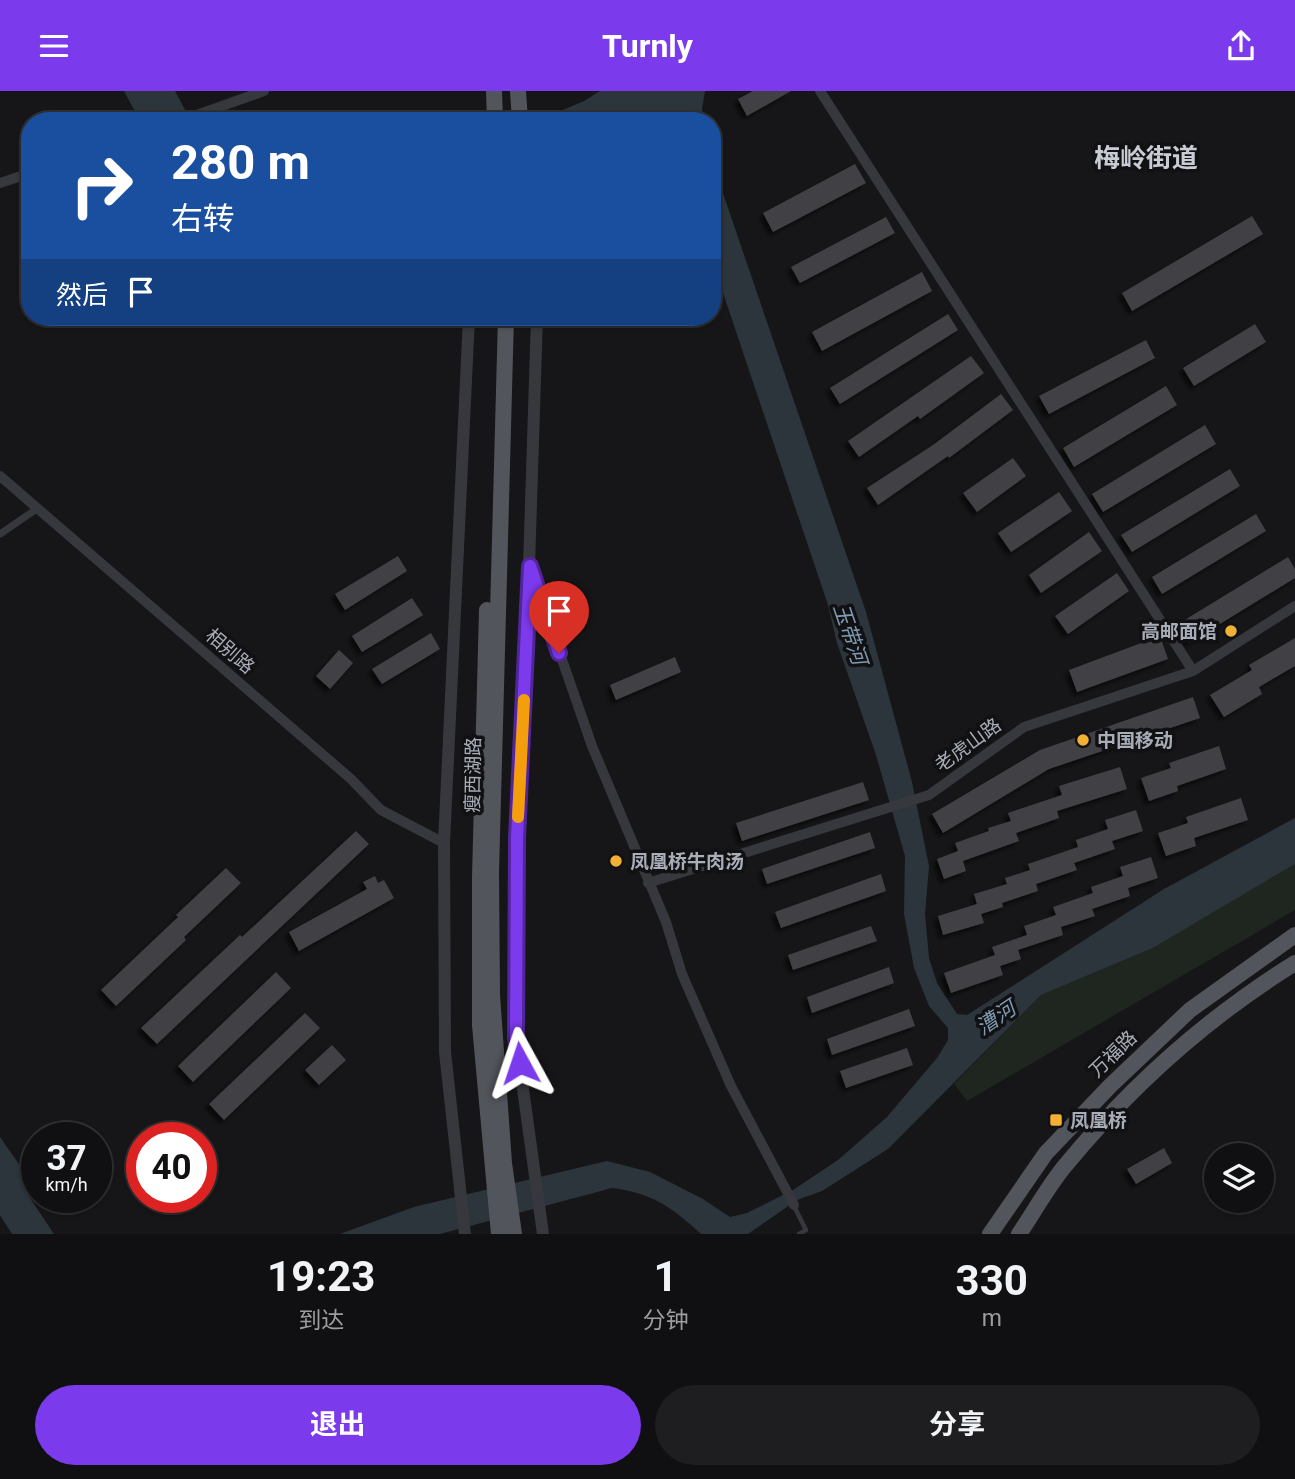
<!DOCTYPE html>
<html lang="zh">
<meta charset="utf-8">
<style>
body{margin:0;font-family:Roboto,"Noto Sans SC",sans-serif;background:#1e1e20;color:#f1f3f6;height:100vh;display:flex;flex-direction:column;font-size:26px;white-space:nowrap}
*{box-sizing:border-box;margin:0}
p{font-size:23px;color:#9c9d9f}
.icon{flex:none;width:38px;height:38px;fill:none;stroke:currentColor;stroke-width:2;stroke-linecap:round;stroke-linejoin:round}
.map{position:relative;height:1143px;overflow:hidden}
.sheet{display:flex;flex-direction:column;background:#101012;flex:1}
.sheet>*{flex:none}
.hud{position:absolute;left:21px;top:21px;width:700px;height:214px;border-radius:28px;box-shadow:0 2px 5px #0004,0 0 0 2px #303032;background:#1a4fa0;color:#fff;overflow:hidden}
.fabs{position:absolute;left:1204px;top:1052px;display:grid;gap:14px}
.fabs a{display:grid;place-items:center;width:70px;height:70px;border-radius:50%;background:#101012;box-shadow:0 2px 5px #0004,0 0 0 2px #303032;font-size:35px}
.speed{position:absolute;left:21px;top:1031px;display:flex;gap:14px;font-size:35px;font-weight:700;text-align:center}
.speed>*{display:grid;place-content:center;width:91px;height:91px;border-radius:50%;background:#101012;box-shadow:0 2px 5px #0004,0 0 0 2px #303032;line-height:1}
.speed small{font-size:18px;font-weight:400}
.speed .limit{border:10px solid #d22;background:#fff;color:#111}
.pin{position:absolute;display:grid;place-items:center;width:60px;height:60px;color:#fff;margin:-72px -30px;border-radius:50% 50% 50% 0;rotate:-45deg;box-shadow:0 0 7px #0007}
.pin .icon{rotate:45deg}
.me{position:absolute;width:77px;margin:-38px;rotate:355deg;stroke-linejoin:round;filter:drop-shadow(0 0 5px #0008)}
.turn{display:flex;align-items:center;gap:24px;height:147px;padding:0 35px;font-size:32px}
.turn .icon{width:91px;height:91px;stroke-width:2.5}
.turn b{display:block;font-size:49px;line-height:60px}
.then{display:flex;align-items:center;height:66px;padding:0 35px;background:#0003;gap:14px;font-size:26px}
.eta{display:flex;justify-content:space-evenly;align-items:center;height:119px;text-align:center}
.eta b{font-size:42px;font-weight:700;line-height:49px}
.action{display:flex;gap:14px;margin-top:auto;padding:14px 35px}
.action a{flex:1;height:80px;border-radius:42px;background:#7c3aed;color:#fff;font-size:28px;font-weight:700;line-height:80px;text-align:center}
.action a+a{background:#1e1e20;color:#f1f3f6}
header{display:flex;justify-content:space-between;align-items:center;height:91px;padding:0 35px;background:#7c3aed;color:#fff;font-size:32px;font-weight:700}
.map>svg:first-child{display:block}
</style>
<header><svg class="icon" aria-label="menu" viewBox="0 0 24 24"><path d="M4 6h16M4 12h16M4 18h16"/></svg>Turnly<svg class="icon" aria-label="share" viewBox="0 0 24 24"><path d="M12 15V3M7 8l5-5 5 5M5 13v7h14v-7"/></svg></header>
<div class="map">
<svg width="1295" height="1143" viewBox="0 0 1295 1143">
<defs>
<filter id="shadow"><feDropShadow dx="-4" dy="4" stdDeviation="2" flood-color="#0009"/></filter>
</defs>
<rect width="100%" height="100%" fill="#161618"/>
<path fill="#1e261f" d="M1295,773V819L967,1010L954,993L1041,904L1153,857Z"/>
<path fill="#2c353c" d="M124,0H175L191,30H140Z
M600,0H705L702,18L703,30H537L584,10Z
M712,70L866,521L912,691L929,775L925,823L929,867L937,892L957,923L967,924L1164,798L1295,727V773L1153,857L1041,904L888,1058L822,1100L797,1109L748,1143H701C672,1116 652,1102 612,1097L440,1143H340L414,1116L607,1070L650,1081L703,1108L730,1126L747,1122L793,1099L838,1069L887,1026L937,967L948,949V937L929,915L914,877L904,823L905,765L876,664L837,552L828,514L712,169Z
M0,1046L28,1086V1104L54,1143H12L0,1124Z"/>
<path fill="#404145" filter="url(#shadow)" d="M753,0H791L747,25L738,8Z
M855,73L866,92L773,141L763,122Z
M1252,125L1263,143L1132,220L1122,202Z
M886,126L895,142L800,192L791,176Z
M922,181L932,200L822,260L812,241Z
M948,223L958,239L840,313L830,297Z
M1255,233L1266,251L1194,295L1183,277Z
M1146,249L1155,267L1049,323L1039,305Z
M971,265L984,282L920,328L918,325L859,366L848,350Z
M1166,295L1177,314L1074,376L1063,357Z
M1001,303L1013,319L949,367L948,365L878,414L867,397L933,354Z
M1205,334L1216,353L1103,421L1092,403Z
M1013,367L1026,385L977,421L963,402Z
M1230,378L1240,395L1132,461L1121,444Z
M1059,401L1072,420L1011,461L998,442Z
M1256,423L1266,440L1162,503L1152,486Z
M1089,441L1102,460L1041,502L1029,484Z
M398,465L407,480L345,519L335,503Z
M1288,466L1295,478V487L1189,552L1178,533Z
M1117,482L1129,500L1068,543L1055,525Z
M412,507L423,524L362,561L352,545Z
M431,542L440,558L382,593L372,578Z
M1160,545L1168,568L1077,601L1069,579Z
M1295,547V575L1259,596L1262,603L1224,626L1210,604L1252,579L1249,574Z
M339,559L353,572L330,598L316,585Z
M675,566L681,581L616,609L610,594Z
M1193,606L1200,627L1049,678L943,742L932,723L1040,659Z
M1219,655L1226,678L1177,695L1178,700L1149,710L1141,687L1171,677L1169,672Z
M1120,676L1127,698L1057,720L1059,727L1016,742L1019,750L963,770L966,780L944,788L937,768L958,760L955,752L989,740L988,737L1011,730L1008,722L1062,704L1059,695Z
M863,691L869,709L742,750L736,732Z
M1241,707L1248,729L1194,747L1196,755L1166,765L1158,742L1188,732L1186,726Z
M1136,719L1143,740L1112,750L1115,758L1074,772L1077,779L1036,793L1038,800L1002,812L1003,816L981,823L984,832L943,844L938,825L977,813L974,803L1007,793L1005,787L1030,779L1028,773L1078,756L1076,749L1108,738L1105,729Z
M356,740L369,753L157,953L141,937L240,844L242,846Z
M870,741L875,757L767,793L762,778Z
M1151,766L1158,787L1128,797L1130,805L1092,818L1095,825L1061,836L1063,844L1018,859L1021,868L1000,875L1003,884L951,902L944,882L995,864L992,856L1027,844L1024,835L1056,824L1053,816L1093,802L1091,796L1123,785L1120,776Z
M226,777L241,792L184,846L186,849L116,915L101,899L178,826L176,824Z
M881,783L886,800L781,837L775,821Z
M375,785L378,792L384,789L394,807L299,860L289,841L367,798L363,791Z
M871,835L877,850L793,879L788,864Z
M889,876L894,892L812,922L807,906Z
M276,881L291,897L193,991L178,975Z
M909,918L915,935L832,964L827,948Z
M305,922L320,937L224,1029L209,1013Z
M332,954L346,969L319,994L305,979Z
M907,957L913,974L846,997L840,980Z
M1164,1057L1172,1072L1136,1093L1127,1078Z"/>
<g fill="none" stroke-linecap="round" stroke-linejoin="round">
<path stroke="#37383d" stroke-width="4.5" d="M794,1115L806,1139L799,1143"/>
<path stroke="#37383d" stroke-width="7" d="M0,443L38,417"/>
<path stroke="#37383d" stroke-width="10" d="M820,0L1193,580
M180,30L264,0
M0,92L30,82
M0,385L351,688L381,719L444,752
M531,479L592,655L666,831L682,883L731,995L794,1114
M648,792L929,704L1024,636L1193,580L1295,515"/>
<path stroke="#37383d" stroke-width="12" d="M537,226L529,475L517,747L516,947L543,1143
M465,1143L445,961L444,752L469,226"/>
<path stroke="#53555c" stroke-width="16" d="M494,0L495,30
M518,0L520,30
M506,226L491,781L492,904L504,1072L514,1143
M487,519L480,786V934L499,1143
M990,1143L1046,1062L1110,995L1190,919L1295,844
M1019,1143C1034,1121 1047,1097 1064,1076C1129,997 1208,926 1295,872"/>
</g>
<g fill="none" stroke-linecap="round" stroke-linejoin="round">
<g stroke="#51269a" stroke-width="18">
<path id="route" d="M520,972L516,947L517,747L530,475L559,562"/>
</g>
<use href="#route" stroke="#7c3aed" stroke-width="12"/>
<path stroke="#f59e0b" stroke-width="12" d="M518,726L524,609"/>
</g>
<g fill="#f2b134" stroke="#111113" stroke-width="2.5">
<circle cx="1231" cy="540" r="7"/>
<circle cx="1083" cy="649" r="7"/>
<circle cx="616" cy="770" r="7"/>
<rect x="1049" y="1022" width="14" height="14" rx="3.5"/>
</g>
<g text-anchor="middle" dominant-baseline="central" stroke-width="7" stroke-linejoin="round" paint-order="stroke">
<g font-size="19" font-weight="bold" fill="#a8adb8" stroke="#111113" text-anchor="start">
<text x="1217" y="540" text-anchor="end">高邮面馆</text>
<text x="1097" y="649">中国移动</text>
<text x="630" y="770">凤凰桥牛肉汤</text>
<text x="1070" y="1029">凤凰桥</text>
</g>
<g font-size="19" fill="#a8adb8" stroke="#111113">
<text transform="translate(230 560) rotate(41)">相别路</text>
<text transform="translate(968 654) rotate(-36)">老虎山路</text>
<text transform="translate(473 684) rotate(-89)">瘦西湖路</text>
<text transform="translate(1113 963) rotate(-44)">万福路</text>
</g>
<g font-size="21" font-style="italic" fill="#7f9bb3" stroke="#111113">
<text transform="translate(850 543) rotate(71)">玉带河</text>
<text transform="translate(996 927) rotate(-34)">漕河</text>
</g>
<g font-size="26" font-weight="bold" fill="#c9ccd4" stroke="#111113">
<text x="1146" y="67">梅岭街道</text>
</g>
</g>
</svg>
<div class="fabs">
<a><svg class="icon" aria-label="layers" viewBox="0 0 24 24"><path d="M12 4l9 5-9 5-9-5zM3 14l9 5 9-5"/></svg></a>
</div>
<div class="speed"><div>37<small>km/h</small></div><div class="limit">40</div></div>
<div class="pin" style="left:559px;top:562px;background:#d93025"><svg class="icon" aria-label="arrive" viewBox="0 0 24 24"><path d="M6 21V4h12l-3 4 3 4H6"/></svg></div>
<svg class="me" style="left:520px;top:972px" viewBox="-20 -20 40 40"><path d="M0-17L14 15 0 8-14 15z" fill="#7c3aed" stroke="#fff" stroke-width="4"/></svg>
<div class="hud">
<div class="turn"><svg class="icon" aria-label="right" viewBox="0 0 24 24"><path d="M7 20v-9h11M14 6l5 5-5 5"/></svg><div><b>280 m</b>右转</div></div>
<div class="then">然后<svg class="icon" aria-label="arrive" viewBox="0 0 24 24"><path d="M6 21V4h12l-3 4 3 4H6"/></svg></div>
</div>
</div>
<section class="sheet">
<div class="eta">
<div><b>19:23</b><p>到达</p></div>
<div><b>1</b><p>分钟</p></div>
<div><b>330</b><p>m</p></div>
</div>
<div class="action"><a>退出</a><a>分享</a></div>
</section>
